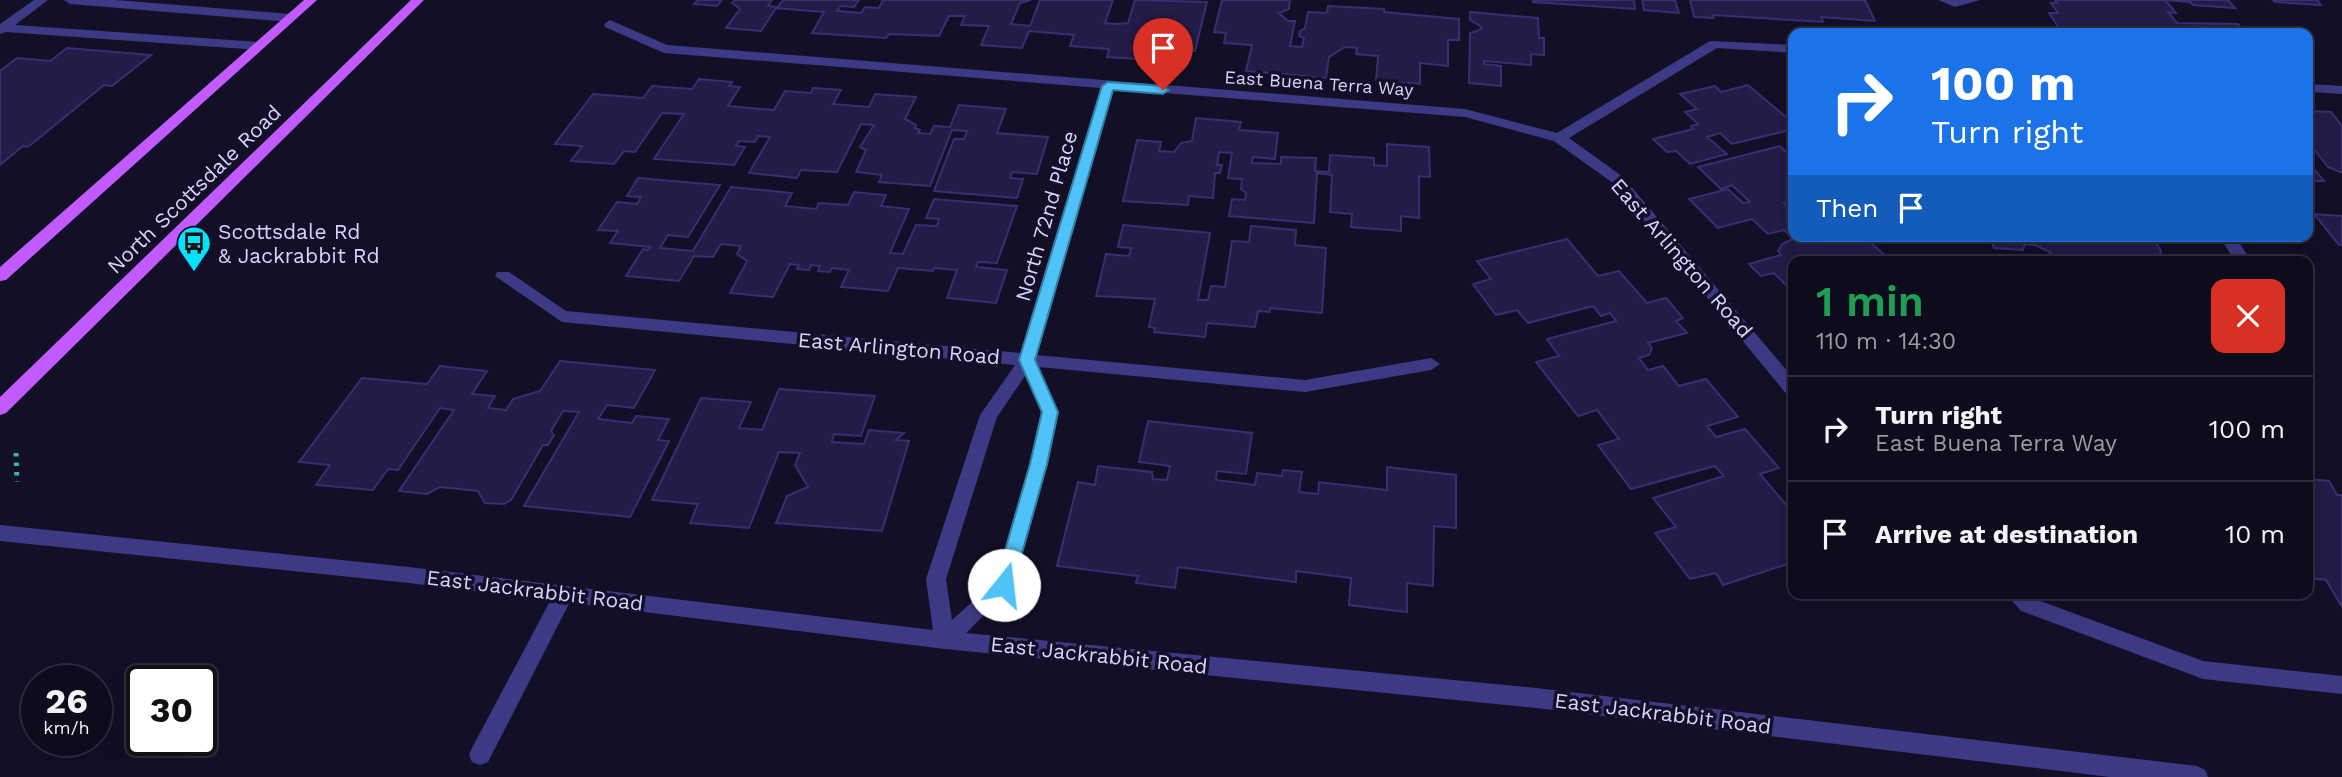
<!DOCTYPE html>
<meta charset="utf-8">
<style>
body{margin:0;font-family:"Work Sans",sans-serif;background:#171425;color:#f1f3f6;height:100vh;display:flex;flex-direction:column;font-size:26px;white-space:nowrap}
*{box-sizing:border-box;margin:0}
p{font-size:23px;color:#9b9ba3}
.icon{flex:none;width:38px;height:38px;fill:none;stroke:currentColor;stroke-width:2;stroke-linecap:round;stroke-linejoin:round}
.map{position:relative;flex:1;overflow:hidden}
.side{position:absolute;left:1788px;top:256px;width:525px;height:343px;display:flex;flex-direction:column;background:#0e0b1c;border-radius:14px;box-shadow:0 7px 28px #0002,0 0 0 2px #2e2b3b}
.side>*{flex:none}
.banner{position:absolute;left:1788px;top:28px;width:525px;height:214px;border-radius:14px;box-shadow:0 7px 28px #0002,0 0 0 2px #2e2b3b;background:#1a73e8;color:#fff;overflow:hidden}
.speed{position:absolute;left:21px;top:665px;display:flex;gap:14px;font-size:35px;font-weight:700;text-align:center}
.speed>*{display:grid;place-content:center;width:91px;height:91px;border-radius:50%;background:#0e0b1c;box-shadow:0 7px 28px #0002,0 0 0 2px #2e2b3b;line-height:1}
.speed small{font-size:18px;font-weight:400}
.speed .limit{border:4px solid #111;border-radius:10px;background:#fff;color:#111}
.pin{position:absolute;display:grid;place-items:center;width:60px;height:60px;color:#fff;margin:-72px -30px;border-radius:50% 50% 50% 0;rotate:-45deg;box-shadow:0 0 7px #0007}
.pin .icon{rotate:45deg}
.me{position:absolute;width:77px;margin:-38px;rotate:16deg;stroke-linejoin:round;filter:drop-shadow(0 0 5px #0008)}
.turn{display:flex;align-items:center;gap:24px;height:147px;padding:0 28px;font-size:32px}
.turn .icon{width:91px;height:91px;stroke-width:2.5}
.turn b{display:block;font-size:49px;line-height:60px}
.then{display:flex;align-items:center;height:66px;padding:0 28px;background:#0003;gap:14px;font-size:26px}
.round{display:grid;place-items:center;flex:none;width:74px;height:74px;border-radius:14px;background:#171425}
.overview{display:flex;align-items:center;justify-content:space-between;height:119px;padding:0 28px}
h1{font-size:42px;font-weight:600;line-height:52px;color:#1e9e55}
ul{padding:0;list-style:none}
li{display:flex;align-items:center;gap:21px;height:105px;padding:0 28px;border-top:2px solid #2e2b3b}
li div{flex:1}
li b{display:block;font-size:26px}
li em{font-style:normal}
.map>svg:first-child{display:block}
</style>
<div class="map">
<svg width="2342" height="777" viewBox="0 0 2342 777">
<rect width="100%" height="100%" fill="#130f26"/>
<path fill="#241b47" stroke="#3b2d73" stroke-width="2" d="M698,0H722L717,6L694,4Z
M735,0H772L768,6L778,7L783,0H859L854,7L841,6L837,11L861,13L865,7L879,8L883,0H1031L1020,3L1011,24L1030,26L1040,0H1113L1105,23L1117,24L1128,23L1135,0L1207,2L1195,51L1158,49L1162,36L1146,35L1139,59L1107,57L1109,49L1070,46L1074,35L1029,31L1022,48L981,45L989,26L961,25L965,16H949L939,36L889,34L886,38L812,33L824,12L776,8L761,31L726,28L740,9L732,3Z
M1222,0H1290L1289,9L1279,13L1288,21H1295L1290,46L1302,47L1304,38L1299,36L1300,31L1305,28L1308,12L1327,13L1328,6L1384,9V12L1459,19V40H1448V66L1420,63V84L1376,81L1378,56L1356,54L1357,48L1345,47L1329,57L1326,78L1246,71L1252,45L1224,43L1226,33L1214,32Z
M1533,0H1634L1635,9L1533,2Z
M1642,0H1675L1679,13L1644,10Z
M1690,0H1865L1875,21L1821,17L1823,22L1713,15L1714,18L1694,17Z
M2055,0H2228L2235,8L2193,5L2190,2L2165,0L2176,13L2168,12L2177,23L2238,24L2246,33H2067L2061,31L2049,13H2058L2051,3H2057Z
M2273,0H2317L2321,5L2275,2Z
M1470,12L1538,18L1539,38H1544V55L1531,54V65L1484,61V64L1501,66V86L1469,83L1470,33L1480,30L1482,27L1470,20Z
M67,48L151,55L112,86L104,85L28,147L23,146L0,165V71L17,58L50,61Z
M699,79L732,82L729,86L740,87L728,106L774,110L785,91L811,93L813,88L841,90L833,104L869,107L875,94L916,97L905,119L916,125L915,128L920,130L918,133L930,134L934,126L950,127L959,105L1006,109L997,133L1048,137L1037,174L1012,172L1010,178L1023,179L1017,198L934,191L954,139H964L967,131L952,130L930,186L879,182L882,175L856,172L866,150L860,147L874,125L861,124L837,172L801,170L797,178L749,173L770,137L758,136L755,142L739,141L736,146L745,147L734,165L654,159L684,114L662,113L635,152L624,151L614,164L571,161L582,146L555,144L593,94L643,98L652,86L692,89Z
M1748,85L1794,124V129L1732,144L1720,133L1707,137L1727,154L1690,164L1676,151L1667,152L1653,139L1693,129L1691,126L1698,124L1685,112L1697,109L1680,94L1715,86L1721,92Z
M2308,111L2331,112L2342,126V173L2328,167L2308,142Z
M1196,118L1241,122L1239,130L1278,133L1275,159L1253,157L1252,163L1281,164V157L1316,158L1315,171L1329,172L1330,155L1374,158V165L1387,166V144L1429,147L1430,177L1419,176V218L1401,216V231L1351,227L1352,214L1330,212L1332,175L1317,173L1314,223L1229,216L1232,199L1245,200L1246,193L1241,189L1242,179L1228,178L1232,153L1219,152L1217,165H1222L1220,173H1215L1213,198L1189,196L1188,205L1123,201L1137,140L1161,142L1159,151L1174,152L1181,143L1192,141Z
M1780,146L1794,159V200L1784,203L1790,209L1794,208V236H1879L1883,240L1871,243L1887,257L1873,261H1794L1793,292L1774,273L1761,276L1749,264L1781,255L1778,251L1782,244L1793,239L1784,230L1768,234L1752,219L1718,228L1689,199L1728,189L1743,203L1750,202L1732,185L1721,189L1698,167Z
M2308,162L2324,181H2308Z
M638,178L720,185L688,237L668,235L660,248L693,251L731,187L792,193L785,206L816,209L819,203L848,205L854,192L886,195L881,206L909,209L890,253L903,254L916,225L937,226L939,219L926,218L934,199L1017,206L997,263L978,262L976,267L1007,270L996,303L947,298L957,270L934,268L933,271L898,268L888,291L841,287L849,270L832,268L830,272L818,271L820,266L811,265L809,270L797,269L799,265L790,264L773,297L730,293L747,261L737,254L741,246L721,244L713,257L694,256L679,281L626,276L643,249L648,250L650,247L610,243L618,231L598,230L617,202L637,204L641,197L627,196Z
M2314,214L2342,216V245H2339Z
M1123,225L1210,233L1198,300H1208L1211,286L1225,287L1232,241L1249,242L1251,226L1296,230L1295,245L1326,248L1322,313L1270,308V312L1258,311L1255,327L1207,323L1205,337L1154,332L1155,328L1149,327L1155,299L1096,296L1106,254L1129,256L1131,248L1118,247Z
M1989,236H2099L2108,239L2106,236H2152L2161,251L2159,261H2075L2073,258L2051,257L2050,252L2035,245L2025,244L2023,250L1994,248Z
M1567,239L1598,276L1619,271L1647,303L1666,298L1683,318L1676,321L1687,333L1648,343L1652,348L1649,355L1639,358L1648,370L1663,366L1679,386L1706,379L1738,417L1707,426L1716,437L1745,429L1779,468L1760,474L1794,514V562L1723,585L1716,573L1690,579L1655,533L1676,527L1653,498L1724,476L1715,466L1631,489L1598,445L1619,439L1597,410L1578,416L1536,362L1559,356L1547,339L1616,321L1610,313L1601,316L1593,306L1528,323L1517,310L1496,315L1473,284L1491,279L1477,261Z
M560,361L655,370L634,408L607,405L598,419L632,423L636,416L669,419L658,440L669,441L630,517L524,506L579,412L563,411L551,431L554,435L548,445H543L511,500L504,504L485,503L478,491L440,487L427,494L399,491L454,410L440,408L398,470L388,469L373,490L316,485L330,465L299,462L362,378L427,384L440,366L487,371L472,394L495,396L488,408L506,410L513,399L540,391Z
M779,389L875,396L861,436L834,434L832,442L864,444L869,430L904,433L896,440L909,441L882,531L776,523L787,496L808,487L795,465L800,453L779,452L749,528L690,523L698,504L652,500L701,398L751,402L739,428L762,430Z
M1148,421L1252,433L1246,474L1217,471L1216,480L1255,485L1257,473L1282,476L1283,470L1302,472L1299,492L1318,494L1319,482L1387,490V467L1456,475V528L1434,526L1433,586L1407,583V612L1349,605L1351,578L1296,571V582L1178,567L1175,588L1136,583L1138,576L1057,566L1078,482L1095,485L1098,466L1152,472L1153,479L1167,480L1170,466L1139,462Z
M2308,479L2329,481L2337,495H2342V607L2326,580L2308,578Z"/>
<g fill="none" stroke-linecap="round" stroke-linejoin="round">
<path stroke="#2fb8b0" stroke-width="5" stroke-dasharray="3.5 6" stroke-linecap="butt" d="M16,453L17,482"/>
<path fill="#3d3a85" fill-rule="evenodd" d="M1938,0H1980L1955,7Z
M564,586L571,588L574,594L488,762L480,765L472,762L469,755L472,748L557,588Z"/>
<path fill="#3d3a85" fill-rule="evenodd" d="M34,0H48L15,25L259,42L266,46L259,50L6,32L0,34V24Z
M64,0H116L291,14L297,18L291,22L70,4Z
M610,20L667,45L1465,109L1557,133L1710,41L1794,45V53L1717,48L1569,138L1623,177L1794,379V397L1788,396L1613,183L1554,141L1465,117L1114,89L1037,355L1305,380L1431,358L1440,364L1431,370L1305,392L1039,367L1059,412L1048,464L1014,585L966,633L1536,688L2197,766L2205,770L2208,777H2110L1536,708L945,649L409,583L0,541V525L409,567L933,630L926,579L980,415L1015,365L562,322L495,276L497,272H509L566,311L1021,353L1101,88L664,53L605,27L604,24ZM1025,376L1041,412L1030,464L995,581L952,620L946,579L997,417Z
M2308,84L2342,86V94L2308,92Z
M2219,236H2235L2251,261H2235Z
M2005,593H2029L2035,599L2203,661L2342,676V694L2203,679L2021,611Z"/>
<path fill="#c25bff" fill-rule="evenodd" d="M304,0H317L6,280L0,281V267Z
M411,0H424L6,413L0,415V397Z"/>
</g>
<path fill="#4fc3f7" stroke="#337fa1" stroke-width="2" d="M1108,82L1163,86L1169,90L1163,94L1113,90L1035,360L1058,412L1047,464L1013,585L1010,591L1004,593L997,591L995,585L1030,464L1042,412L1019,360L1102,86Z"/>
<defs>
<g id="bus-pin" transform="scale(1.75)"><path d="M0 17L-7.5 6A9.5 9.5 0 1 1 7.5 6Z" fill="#00e5ff" stroke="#130f26"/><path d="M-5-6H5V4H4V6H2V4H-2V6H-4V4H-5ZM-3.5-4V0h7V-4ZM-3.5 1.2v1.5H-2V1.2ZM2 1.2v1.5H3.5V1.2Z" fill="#111"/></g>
</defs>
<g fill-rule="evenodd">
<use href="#bus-pin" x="194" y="243"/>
</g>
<g text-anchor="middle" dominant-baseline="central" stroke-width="7" stroke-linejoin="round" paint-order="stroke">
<g font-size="18" fill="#d9d4ff" stroke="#130f26">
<text transform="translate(1319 83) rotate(4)">East Buena Terra Way</text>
</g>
<g font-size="21" fill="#d9d4ff" stroke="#130f26">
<text transform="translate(194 189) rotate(-44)">North Scottsdale Road</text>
<text transform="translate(1046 216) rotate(-74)">North 72nd Place</text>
<text transform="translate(1682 258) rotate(49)">East Arlington Road</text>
<text transform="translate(899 348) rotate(5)">East Arlington Road</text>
<text transform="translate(535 590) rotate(7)">East Jackrabbit Road</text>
<text transform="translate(1099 655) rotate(6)">East Jackrabbit Road</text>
<text transform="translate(1663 713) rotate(7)">East Jackrabbit Road</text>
</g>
<g font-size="21" fill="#d9d4ff" stroke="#130f26" text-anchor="start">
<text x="218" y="231">Scottsdale Rd<tspan x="218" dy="24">&amp; Jackrabbit Rd</tspan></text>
</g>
</g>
</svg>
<div class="speed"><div>26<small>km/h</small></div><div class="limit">30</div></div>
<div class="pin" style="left:1163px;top:90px;background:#d93025"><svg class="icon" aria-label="arrive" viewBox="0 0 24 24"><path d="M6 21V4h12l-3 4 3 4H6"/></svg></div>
<svg class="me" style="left:1004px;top:585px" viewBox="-20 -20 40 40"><circle r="19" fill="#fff"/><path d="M0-13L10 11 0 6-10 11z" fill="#4fc3f7"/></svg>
<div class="banner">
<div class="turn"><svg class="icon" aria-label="right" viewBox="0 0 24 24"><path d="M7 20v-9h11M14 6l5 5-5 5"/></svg><div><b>100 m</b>Turn right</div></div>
<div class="then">Then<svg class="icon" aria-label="arrive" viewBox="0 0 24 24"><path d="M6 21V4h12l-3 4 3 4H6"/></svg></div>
</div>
<section class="side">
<div class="overview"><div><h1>1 min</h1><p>110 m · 14:30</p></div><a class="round" style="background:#d93025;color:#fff"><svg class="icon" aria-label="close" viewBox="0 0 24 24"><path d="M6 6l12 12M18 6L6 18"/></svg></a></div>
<ul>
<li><svg class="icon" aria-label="right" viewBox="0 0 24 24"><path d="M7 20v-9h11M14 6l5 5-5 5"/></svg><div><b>Turn right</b><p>East Buena Terra Way</p></div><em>100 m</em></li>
<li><svg class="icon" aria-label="arrive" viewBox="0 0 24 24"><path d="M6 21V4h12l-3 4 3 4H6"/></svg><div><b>Arrive at destination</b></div><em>10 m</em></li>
</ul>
</section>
</div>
